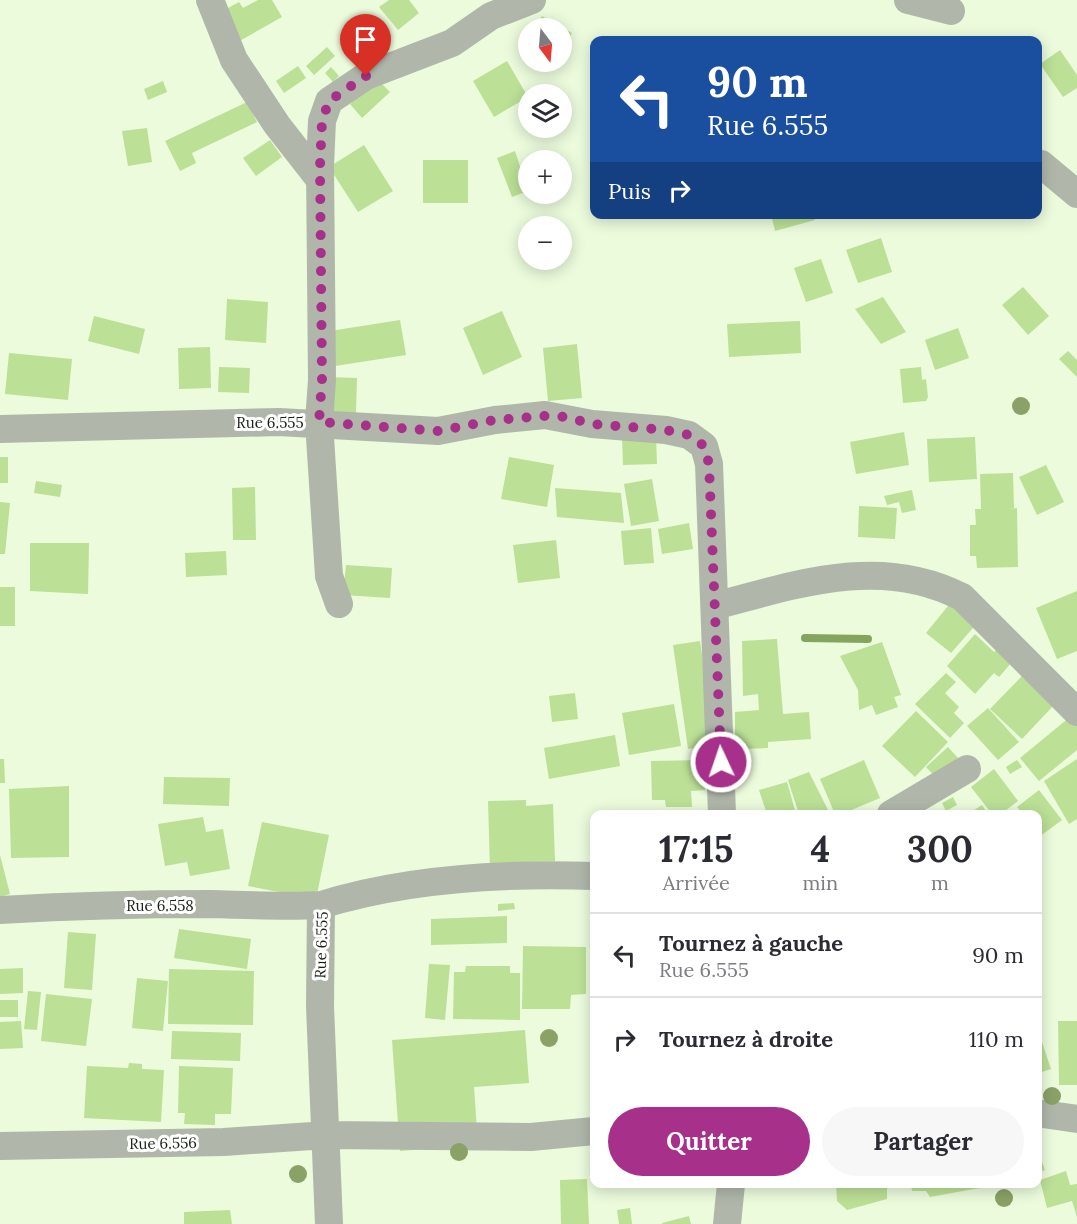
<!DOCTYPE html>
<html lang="fr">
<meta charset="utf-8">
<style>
body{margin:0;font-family:Lora,serif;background:#f7f7f7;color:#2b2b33;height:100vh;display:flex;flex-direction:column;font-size:22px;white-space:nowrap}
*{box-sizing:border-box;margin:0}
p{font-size:20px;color:#7c7c81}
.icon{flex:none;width:33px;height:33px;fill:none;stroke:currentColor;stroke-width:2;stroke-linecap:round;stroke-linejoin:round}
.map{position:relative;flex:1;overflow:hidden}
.side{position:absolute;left:590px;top:810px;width:452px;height:378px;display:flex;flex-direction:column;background:#fff;border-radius:12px;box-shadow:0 3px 15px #0003}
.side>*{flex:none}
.guide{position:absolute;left:590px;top:36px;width:452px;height:183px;border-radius:12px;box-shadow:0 3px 15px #0003;background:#1a4fa0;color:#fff;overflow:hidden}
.needle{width:39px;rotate:164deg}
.buttons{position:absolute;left:518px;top:18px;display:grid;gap:12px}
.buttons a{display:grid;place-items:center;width:54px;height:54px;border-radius:50%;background:#fff;box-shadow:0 3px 15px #0003;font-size:30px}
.pin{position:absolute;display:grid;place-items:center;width:51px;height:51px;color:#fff;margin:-62px -26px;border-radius:50% 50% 50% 0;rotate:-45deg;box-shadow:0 0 6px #0007}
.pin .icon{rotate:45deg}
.me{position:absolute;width:66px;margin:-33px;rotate:357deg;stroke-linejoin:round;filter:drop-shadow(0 0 4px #0008)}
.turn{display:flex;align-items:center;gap:21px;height:126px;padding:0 18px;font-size:27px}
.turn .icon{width:78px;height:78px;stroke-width:2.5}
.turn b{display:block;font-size:42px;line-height:51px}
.then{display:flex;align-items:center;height:57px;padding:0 18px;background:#0003;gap:12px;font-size:22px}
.eta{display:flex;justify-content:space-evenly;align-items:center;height:102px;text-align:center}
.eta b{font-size:36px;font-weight:700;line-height:42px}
.cta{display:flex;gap:12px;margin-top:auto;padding:12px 18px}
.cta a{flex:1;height:69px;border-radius:36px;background:#a7318a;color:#fff;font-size:24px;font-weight:700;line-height:69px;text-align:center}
.cta a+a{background:#f7f7f7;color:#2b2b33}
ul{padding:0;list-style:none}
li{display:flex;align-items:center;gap:18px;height:84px;padding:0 18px;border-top:2px solid #e1e1e2}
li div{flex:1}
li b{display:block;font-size:22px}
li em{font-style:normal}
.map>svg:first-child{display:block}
</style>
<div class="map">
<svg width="1077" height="1224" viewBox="0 0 1077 1224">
<rect width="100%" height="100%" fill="#ebfbdc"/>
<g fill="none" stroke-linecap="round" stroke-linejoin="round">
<path stroke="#83a55d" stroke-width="8" d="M805,638L868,639"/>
</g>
<path fill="#bce096" d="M258,0H272L282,17L236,43L219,13L239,2L243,8Z
M389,0H409L419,13L398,30L379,7Z
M542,16L572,33L561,52V28H535Z
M327,47L335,56L314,75L306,66Z
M1060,50L1077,75V88L1063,97L1040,64Z
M507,61L528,97L494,117L473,81Z
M298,66L306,78L284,93L276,81Z
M331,67L339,76L333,82L325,73Z
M377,79L390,92L362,118L350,104Z
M163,81L167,92L148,100L144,89Z
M247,102L257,122L192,153L196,163L180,171L165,141Z
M147,128L152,162L128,166L122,131Z
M270,140L282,157L256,176L243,158Z
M364,145L393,191L358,212L329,167Z
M515,151L528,191L512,197L497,158Z
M423,160H468V203H423Z
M771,214H813L815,220L775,231Z
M881,238L892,272L858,283L846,250Z
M821,259L833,293L806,302L794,268Z
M1023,287L1049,316L1028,335L1002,305Z
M883,297L906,332L881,344L855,309Z
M227,299L268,302L266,343L225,340Z
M502,311L522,357L483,375L463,328Z
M94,316L145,329L139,354L88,341Z
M400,320L406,355L335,366L330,331Z
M800,321L801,353L729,357L727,324Z
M958,328L969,358L935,370L925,340Z
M577,344L582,398L548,401L543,348Z
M210,347L211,388L179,389L178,348Z
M1068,351L1077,360V377L1059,359Z
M9,353L72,359L68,400L5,394Z
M219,367L250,368L249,393L218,392Z
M921,367L922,380L926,379L928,397L926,401L903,403L900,369Z
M329,377L357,378L356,413L328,412Z
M904,432L909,465L856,474L850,442Z
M656,436L657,464L623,465L622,437Z
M975,437L977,479L929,482L927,439Z
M0,457H8V483H0Z
M509,457L554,465L547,507L501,499Z
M1046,465L1064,502L1037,515L1019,477Z
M1013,473L1014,508L1008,509L1017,508L1018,567L977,568L976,556H970V525H976L975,509H981L980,474Z
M652,479L659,521L631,526L624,484Z
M36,481L62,485L60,497L34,493Z
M255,487L256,540H233L232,488Z
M555,488L621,493L624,523L557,517Z
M912,490L916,510L902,513L899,502L887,505L884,496Z
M0,502L10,503L5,554H0Z
M859,506L897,508L895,539L858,537Z
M689,523L693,549L662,554L658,529Z
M651,528L654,563L624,565L621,531Z
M556,540L560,578L518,583L513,545Z
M30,543H89L88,594L30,591Z
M226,551L227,575L186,577L185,553Z
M346,565L392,568L390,598L343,595Z
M0,587H15V626H0Z
M1077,591V651L1057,659L1036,608Z
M952,601L979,621L951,653L926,633Z
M975,634L994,652L997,649L1012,662L999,677L994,673L975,694L947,666Z
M777,639L783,714L809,712L811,739L768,742V748L744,749L743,743H735V712L759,710L758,694L743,696L742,641Z
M700,641L715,745L688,749L673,645Z
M882,642L901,695L894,697L898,707L876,715L872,705L859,710L858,690L840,656Z
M946,673L956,682L945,693L959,707L954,713L964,723L950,738L915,704Z
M1022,676L1053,706L1022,739L990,709Z
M575,693L578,719L552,722L549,696Z
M674,704L681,746L629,755L622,713Z
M988,708L1019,742L998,760L967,726Z
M916,711L948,742L915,777L882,746Z
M1070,717L1077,726V750L1039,781L1020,758Z
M615,735L620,766L549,779L544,748Z
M948,747L959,759L937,779L926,767Z
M0,759H4L5,783H0Z
M1077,759V819L1069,824L1044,781Z
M704,760L705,790L691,791L692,807H666L665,800H652L651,761Z
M864,760L880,798L842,814H835L820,779Z
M1017,760L1022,767L1010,774L1006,767Z
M994,769L1018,801L1001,814H992L971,787Z
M809,772L830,814H799L788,780Z
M164,777L230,778L229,806L163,804Z
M787,782L796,814H767L759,790Z
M69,786V857L11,858L9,789Z
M1039,790L1062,820L1039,837L1036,814H1023L1017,807Z
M953,797L957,805L946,811L942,803Z
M526,800V806L553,804L555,861L527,862L490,870L488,801Z
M982,805L988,814H968Z
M203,817L206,832L223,829L230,869L190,876L187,862L165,866L158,824Z
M262,822L329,835L316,899L248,886Z
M0,855L10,894L0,897Z
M514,903L515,909L498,911V904Z
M507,916V943L431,945V919Z
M179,929L251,939L247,969L174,958Z
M68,932L96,934L92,990L64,988Z
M523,946L586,947V994L571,995L570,1009H522Z
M429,964L450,965L445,1020L425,1018Z
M466,966H510V973H520V1020L453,1019L454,972H465Z
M23,968V993L0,994V969Z
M169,969L254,971L253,1025L168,1024Z
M137,978L168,981L163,1031L132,1028Z
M28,991L41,992L37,1030L24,1029Z
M46,994L92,999L86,1046L41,1041Z
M0,1000H18V1017H0Z
M21,1021L23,1048L0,1049V1022Z
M1058,1021H1077V1085H1059Z
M525,1030L529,1083L474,1087L478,1145L400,1151L392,1040Z
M1038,1030L1051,1069L1036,1074V1031Z
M172,1031L241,1033L240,1061L171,1059Z
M129,1063L142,1064V1069L164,1070L161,1122L84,1118L87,1066L128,1068Z
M179,1066L233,1068L231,1114H215V1125L184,1124L185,1113H178Z
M1036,1145L1045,1170L1036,1173Z
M1066,1171L1070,1185L1077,1184V1217L1072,1201L1047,1208L1040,1180Z
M587,1179L589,1224H561L560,1180Z
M836,1184H887V1199L847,1210L837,1201Z
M911,1184H985V1187L930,1197L926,1191H912Z
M630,1208L632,1224H619L617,1210Z
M230,1210L232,1224H184V1212Z
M689,1216L691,1224H662V1223Z"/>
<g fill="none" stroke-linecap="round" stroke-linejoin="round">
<path stroke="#b0b7aa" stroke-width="28" d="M210,0L234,60L277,125L320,180
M908,0L951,11
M1041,164L1077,194
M0,429L279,422L438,431L495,420L545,415L592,424L666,430L689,435L704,446L709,464L722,814
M339,604L329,576L319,422L322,380L320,166L322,121L329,101L366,76L452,43L491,16L532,0
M715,606C797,584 881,555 962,597L1077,712
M891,814L967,769
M0,910C70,906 140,904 211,904C248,905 284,907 321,905
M1036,1113L1077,1119
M0,1146L224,1142L326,1135L531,1137L594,1131
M329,1224L320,1006L321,905C408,878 503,873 594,876
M727,1224L731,1184"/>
</g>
<g fill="#8aa167">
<circle cx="1021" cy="406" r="9"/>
<circle cx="549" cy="1038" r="9"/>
<circle cx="1052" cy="1096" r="9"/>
<circle cx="459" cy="1152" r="9"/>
<circle cx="298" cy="1174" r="9"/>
<circle cx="1004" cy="1198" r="9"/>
</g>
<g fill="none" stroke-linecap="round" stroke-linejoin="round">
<path stroke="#a7318a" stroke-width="10" stroke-dasharray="0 18" d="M366,76L329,101L322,121L320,166L322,380L319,422L438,431L495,420L545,416L566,417L592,424L666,430L689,435L704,446L709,464L721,762"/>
</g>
<g text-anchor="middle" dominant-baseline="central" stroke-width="6" stroke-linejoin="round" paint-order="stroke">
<g font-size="15" fill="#1b2116" stroke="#fff">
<text x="270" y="422">Rue 6.555</text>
<text x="160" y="905">Rue 6.558</text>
<text transform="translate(321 945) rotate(-88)">Rue 6.555</text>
<text transform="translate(163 1143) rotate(-1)">Rue 6.556</text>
</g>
</g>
</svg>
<div class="buttons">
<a><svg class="needle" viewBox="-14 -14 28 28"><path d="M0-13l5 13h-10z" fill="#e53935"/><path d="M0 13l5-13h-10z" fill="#7c7c81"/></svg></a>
<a><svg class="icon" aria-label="layers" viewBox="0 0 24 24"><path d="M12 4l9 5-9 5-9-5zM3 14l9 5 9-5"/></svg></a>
<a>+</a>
<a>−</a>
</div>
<div class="pin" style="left:366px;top:76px;background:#d93025"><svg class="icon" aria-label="arrive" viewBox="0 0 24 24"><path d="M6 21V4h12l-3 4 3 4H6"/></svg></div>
<svg class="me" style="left:721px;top:762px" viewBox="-20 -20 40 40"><circle r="17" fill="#a7318a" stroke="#fff" stroke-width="3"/><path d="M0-11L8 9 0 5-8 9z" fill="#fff"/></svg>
<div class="guide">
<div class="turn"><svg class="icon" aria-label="left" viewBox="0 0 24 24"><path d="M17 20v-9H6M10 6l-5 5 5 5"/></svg><div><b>90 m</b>Rue 6.555</div></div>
<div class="then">Puis<svg class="icon" aria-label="right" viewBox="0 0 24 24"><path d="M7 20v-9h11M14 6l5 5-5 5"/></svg></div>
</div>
<section class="side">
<div class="eta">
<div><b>17:15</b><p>Arrivée</p></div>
<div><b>4</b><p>min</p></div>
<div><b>300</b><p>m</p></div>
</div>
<ul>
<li><svg class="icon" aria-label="left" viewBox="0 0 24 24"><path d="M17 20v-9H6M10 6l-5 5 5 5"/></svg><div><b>Tournez à gauche</b><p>Rue 6.555</p></div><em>90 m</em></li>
<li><svg class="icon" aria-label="right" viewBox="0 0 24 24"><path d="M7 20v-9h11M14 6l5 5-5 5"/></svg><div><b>Tournez à droite</b></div><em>110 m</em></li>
</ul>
<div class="cta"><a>Quitter</a><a>Partager</a></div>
</section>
</div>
